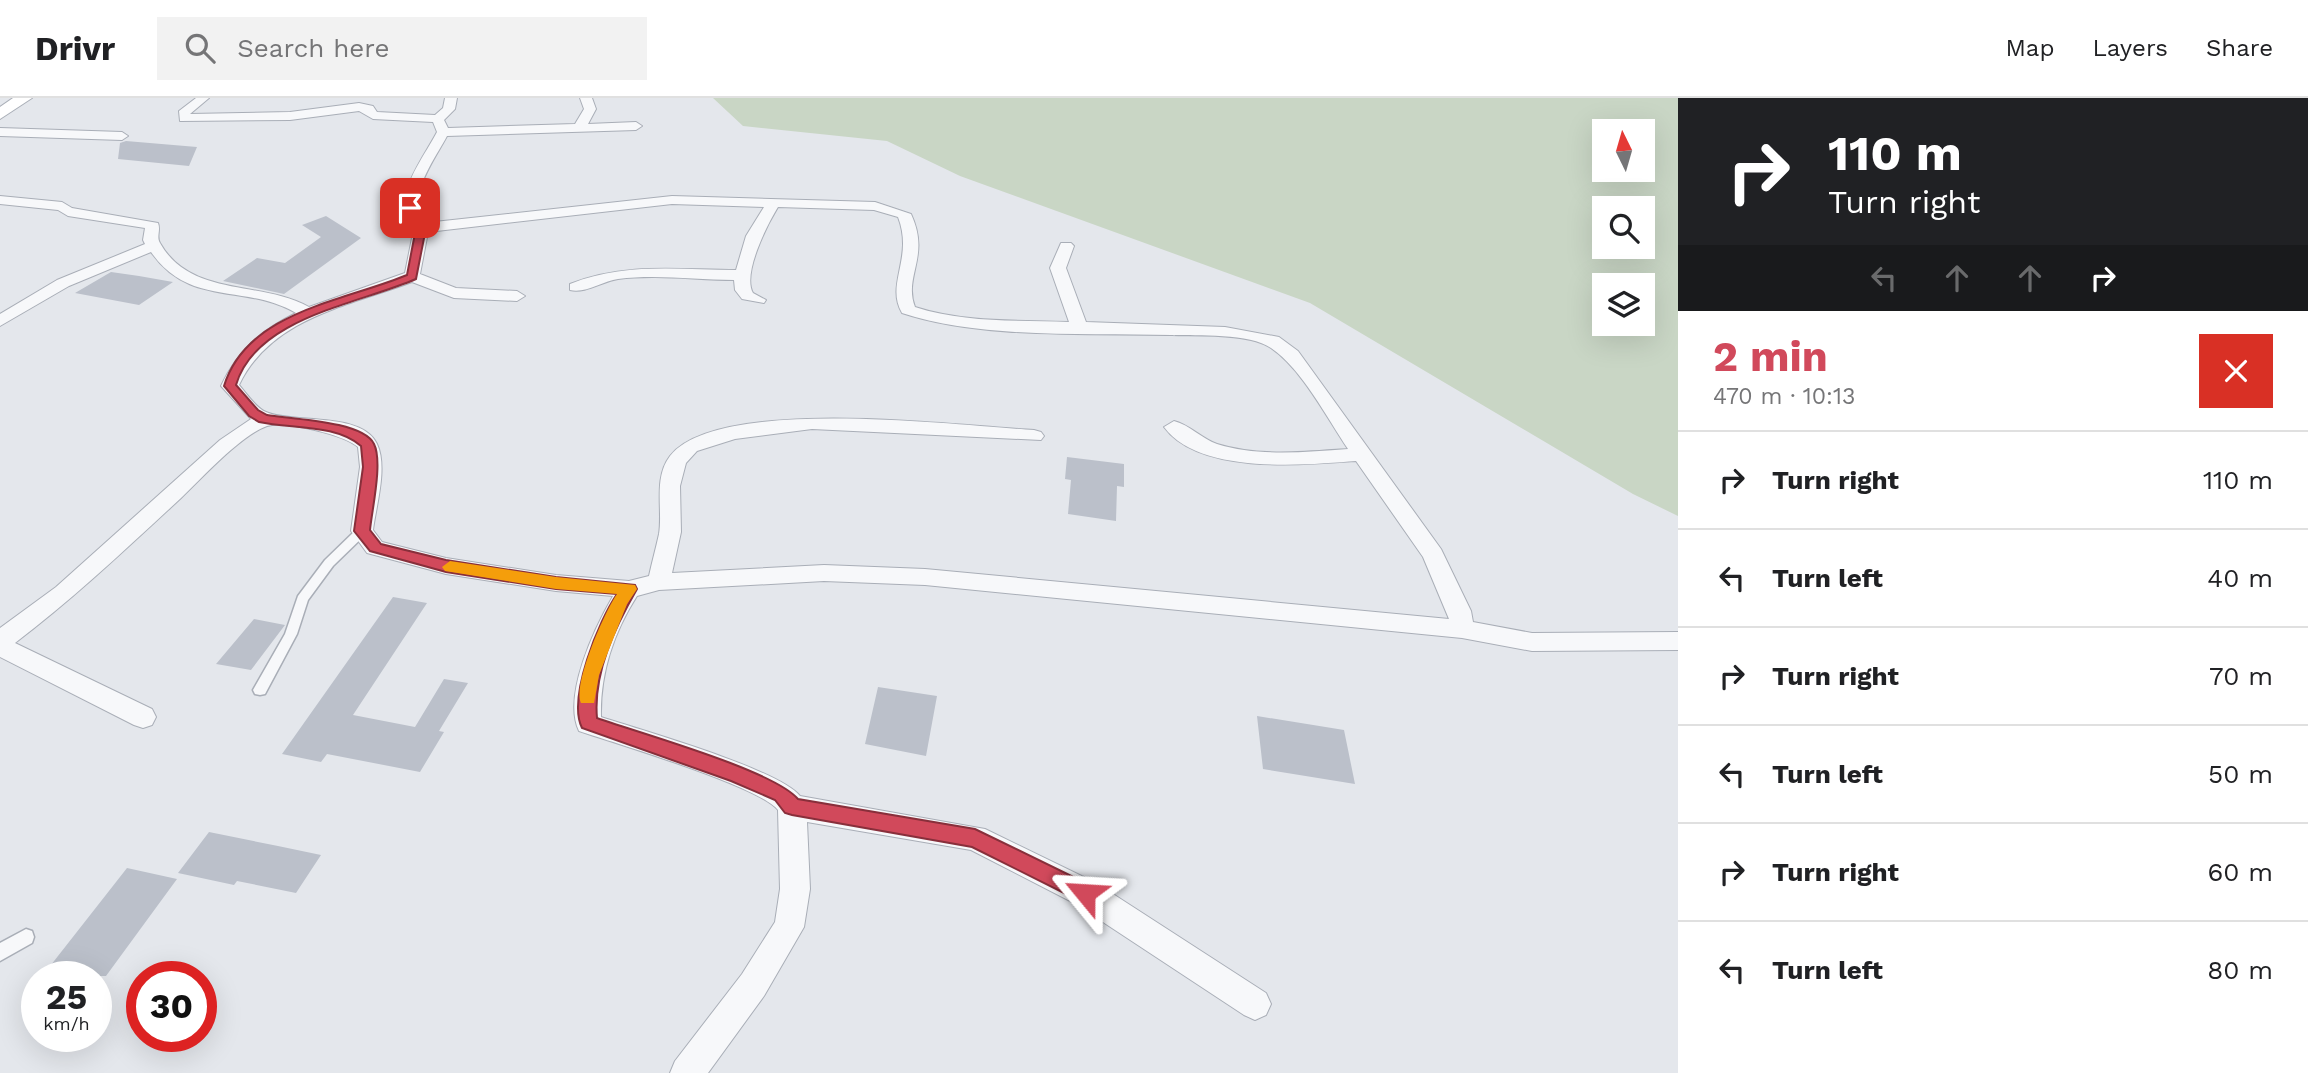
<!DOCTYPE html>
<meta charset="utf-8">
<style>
body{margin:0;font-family:"Work Sans",sans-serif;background:#f2f2f2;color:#202124;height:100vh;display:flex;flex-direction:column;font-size:26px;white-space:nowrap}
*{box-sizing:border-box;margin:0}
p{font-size:23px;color:#757577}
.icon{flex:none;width:38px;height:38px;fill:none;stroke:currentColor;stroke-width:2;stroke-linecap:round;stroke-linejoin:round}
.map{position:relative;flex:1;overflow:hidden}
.sheet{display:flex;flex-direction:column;background:#fff;width:630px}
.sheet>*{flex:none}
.banner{background:#202124;color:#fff;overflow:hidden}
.needle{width:46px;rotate:355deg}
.tools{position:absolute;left:1592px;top:21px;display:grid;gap:14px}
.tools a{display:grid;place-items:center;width:63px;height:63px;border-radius:0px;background:#fff;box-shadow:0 7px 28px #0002;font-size:35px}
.speed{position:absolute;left:21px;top:863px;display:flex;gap:14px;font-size:35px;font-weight:700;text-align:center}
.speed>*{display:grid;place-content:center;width:91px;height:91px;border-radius:50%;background:#fff;box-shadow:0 7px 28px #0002;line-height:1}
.speed small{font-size:18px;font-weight:400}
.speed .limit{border:10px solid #d22;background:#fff;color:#111}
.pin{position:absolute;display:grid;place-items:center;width:60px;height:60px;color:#fff;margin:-30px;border-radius:14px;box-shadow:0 4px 10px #0006}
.me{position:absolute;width:77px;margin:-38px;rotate:297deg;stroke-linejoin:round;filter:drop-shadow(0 0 5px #0008)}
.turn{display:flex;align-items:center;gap:24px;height:147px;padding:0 35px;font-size:32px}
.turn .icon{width:91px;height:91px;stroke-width:2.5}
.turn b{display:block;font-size:49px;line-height:60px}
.lanes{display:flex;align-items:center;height:66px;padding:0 35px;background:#0003;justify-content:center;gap:35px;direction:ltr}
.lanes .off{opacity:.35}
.round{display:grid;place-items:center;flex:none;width:74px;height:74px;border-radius:0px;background:#f2f2f2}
.summary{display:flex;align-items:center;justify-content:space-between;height:119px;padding:0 35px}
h1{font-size:42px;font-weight:700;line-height:52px;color:#d1495b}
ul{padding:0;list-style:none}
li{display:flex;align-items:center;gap:21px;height:98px;padding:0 35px;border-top:2px solid #e0e0e0}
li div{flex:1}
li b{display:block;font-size:26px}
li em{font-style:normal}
header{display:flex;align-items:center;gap:42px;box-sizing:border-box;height:98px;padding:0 35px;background:#fff;border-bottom:2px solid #e0e0e0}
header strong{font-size:33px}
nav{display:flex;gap:38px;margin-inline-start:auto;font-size:24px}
.search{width:490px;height:63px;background:#f2f2f2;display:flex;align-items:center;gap:18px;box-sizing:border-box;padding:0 24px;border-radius:0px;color:#757577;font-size:26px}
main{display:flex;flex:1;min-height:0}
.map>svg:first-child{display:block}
</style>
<header>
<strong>Drivr</strong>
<div class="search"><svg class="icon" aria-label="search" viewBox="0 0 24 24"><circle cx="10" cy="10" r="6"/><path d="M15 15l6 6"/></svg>Search here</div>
<nav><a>Map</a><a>Layers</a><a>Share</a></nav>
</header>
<main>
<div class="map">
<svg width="1678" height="975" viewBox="0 0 1678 975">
<rect width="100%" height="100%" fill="#e4e7ec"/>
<path fill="#c9d6c5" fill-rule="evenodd" d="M713,0H1678V418L1633,396L1310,205L960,78L887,43L743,28ZM1605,33H1643V72H1605ZM1605,110H1643V149H1605ZM1605,187H1643V226H1605Z"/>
<path fill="#bbc0ca" d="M126,43L197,49L189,68L118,61L120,45Z
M326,118L361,140L284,196L223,183L257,160L285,165L321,139L302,127Z
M111,174L139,178L173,184L139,207L75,195Z
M1067,359L1124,366V389L1117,388L1116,423L1068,416L1071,382L1065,381Z
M393,499L427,505L353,617L415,629L444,581L468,585L439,633L444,634L420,674L327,656L321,664L282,656Z
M254,521L285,527L251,572L216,566Z
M878,589L937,598L926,658L865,646Z
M1257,618L1344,632L1355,686L1263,671Z
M209,734L278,748L321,757L296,795L237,783L234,787L178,775Z
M127,770L177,781L106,878H74L47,872Z"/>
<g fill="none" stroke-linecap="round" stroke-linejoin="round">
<g stroke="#a9aeb7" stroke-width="3">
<path id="lane" d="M362,429L368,433L366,436L333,468L308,502L297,536L265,596L260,597L255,596L253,592L285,536L298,498L325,462L358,430Z
M26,831L32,833L34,839L32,845L0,863V845Z"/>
</g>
<g stroke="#a9aeb7" stroke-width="2">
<path id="street" d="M196,0H209L190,16L290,14L359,5L373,8L377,14L435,17L443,10L445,0H457L455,11L444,22L448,30L575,26L584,11L580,0H592L596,11L588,26L636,24L642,28L636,32L447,38C435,61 404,101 425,125L672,98L875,104L911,116C931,159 903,178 915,209C964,225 1018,222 1069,224L1050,170L1061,145H1071L1074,148L1066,170L1086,224L1225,229L1279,239L1298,253L1441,451L1471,513L1473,524L1532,535L1678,534V552L1532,553L1462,540L925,487L824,483L659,492L637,498C614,534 600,575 601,619C641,632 778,671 800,698L985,731L1096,785L1266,895L1271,906L1266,917L1255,922L1244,917L1074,805L971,752L807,724L810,791L804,829L764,898L708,975H670L675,963L742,876L775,824L780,791L778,712C761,689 615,645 579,633C562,598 595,529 613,498L556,493L446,476L367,455L351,433L360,369L358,349C345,337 284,322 267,328C241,337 201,381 181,400C127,450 74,500 15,545L152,611L156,619L152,627L143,630L134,627L0,559V530L56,489L220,342L251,321L221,288C238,252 260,233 296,215C245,185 190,210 151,154L69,188L0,228V216L57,182L145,146L143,142L145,130L68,118L58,112L0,106V98L62,104L72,110L158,125C161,132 156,139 160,145C191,200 261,182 309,209L405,175L414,130C389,101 422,63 437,34L433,24L373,21L359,13L290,22L180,23L179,13ZM672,106L764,109L746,138L736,172C679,172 625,164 570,186V192C585,196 603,183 618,181C657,176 695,182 734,182L735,192L742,201L764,205L766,202L753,195C742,176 767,127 778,109L874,112L898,119C914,160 885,186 902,215C980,241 1089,235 1172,237C1197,238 1250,235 1271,250C1302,271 1327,320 1348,351C1305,354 1259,359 1217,346C1202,341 1190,327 1174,323L1164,329C1199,377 1305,367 1356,363L1423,459L1449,521L925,471L824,467L672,475L681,434L680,388L686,365L697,353L735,341L812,331L1041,342L1044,338L1041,334L1034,332C959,328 718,297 670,358C653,380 663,412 659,436C656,450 652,464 649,478L629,483L556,477L446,460L382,444L373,432C376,408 388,369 377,346C362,313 292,326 266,314C255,309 247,296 239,287C271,220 348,208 412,184L454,200L517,203L525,198L517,193L456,190L420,176L428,134Z
M0,30L122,34L128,38L122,42L0,38Z"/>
</g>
<g stroke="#a9aeb7" stroke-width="2">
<path id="secondary" d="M13,0H32L0,21V9Z"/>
</g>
<use href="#lane" fill="#f7f8fa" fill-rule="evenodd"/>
<use href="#street" fill="#f7f8fa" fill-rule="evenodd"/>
<use href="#secondary" fill="#fff" fill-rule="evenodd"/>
</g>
<path fill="#d1495b" stroke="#882f3b" stroke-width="2" d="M410,107L426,130L416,181C359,206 256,219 236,287L258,312L267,317C291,321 363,323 374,346C383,364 372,411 370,432L381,446L446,462L556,479L635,487L637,491C615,529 593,575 597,620C639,635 773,672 798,701L975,731L1092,788L1095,795L1092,802L1085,805L1078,802L972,749L792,717L785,715L775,702L731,683L582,630C567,600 599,522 617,496L556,491L446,474L370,453L354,433L363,369L361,348C336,326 292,331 259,324L249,318L224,288C247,213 345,203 407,177L416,130L406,118L405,110Z"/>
<path fill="#f59e0b" d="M450,463L556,479L635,487L637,491L627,506L599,577L594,605H581C572,587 605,513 617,496L556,491L445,473L442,469Z"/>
</svg>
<div class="tools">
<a><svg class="needle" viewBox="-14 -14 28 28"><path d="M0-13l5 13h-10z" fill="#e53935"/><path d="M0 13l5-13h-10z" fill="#757577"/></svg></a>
<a><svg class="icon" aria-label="search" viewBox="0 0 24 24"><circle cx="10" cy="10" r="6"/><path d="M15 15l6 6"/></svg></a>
<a><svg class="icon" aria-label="layers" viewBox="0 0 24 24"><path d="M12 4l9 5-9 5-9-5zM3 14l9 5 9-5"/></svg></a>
</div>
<div class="speed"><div>25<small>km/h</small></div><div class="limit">30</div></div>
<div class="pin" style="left:410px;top:110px;background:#d93025"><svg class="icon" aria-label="arrive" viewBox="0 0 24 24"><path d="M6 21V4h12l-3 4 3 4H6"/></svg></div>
<svg class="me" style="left:1085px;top:795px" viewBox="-20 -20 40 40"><path d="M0-17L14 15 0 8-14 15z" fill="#d1495b" stroke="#fff" stroke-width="4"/></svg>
</div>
<section class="sheet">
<div class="banner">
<div class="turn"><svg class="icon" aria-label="right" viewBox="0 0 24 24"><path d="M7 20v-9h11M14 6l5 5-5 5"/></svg><div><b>110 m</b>Turn right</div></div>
<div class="lanes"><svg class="icon off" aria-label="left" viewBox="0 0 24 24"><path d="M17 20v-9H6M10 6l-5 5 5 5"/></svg><svg class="icon off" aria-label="ahead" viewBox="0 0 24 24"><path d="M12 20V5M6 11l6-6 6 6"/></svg><svg class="icon off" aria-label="ahead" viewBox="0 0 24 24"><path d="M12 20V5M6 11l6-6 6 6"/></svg><svg class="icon" aria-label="right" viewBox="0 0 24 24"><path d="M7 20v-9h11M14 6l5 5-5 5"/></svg></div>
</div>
<div class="summary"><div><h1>2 min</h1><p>470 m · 10:13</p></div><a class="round" style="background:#d93025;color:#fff"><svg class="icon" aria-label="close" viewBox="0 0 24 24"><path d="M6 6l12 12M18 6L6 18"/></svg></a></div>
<ul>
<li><svg class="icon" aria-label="right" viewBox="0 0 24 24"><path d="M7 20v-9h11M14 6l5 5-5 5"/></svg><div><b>Turn right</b></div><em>110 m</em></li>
<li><svg class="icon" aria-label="left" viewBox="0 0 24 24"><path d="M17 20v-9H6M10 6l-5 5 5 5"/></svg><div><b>Turn left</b></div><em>40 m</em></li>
<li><svg class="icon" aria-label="right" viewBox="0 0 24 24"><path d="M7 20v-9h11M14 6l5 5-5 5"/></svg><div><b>Turn right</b></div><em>70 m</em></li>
<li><svg class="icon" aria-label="left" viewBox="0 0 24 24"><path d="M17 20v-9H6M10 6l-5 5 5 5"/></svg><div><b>Turn left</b></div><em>50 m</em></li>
<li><svg class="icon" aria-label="right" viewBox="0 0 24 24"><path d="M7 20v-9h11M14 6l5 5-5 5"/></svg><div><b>Turn right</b></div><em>60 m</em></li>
<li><svg class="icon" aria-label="left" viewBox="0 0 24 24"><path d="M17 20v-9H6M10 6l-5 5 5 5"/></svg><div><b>Turn left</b></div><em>80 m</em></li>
</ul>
</section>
</main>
